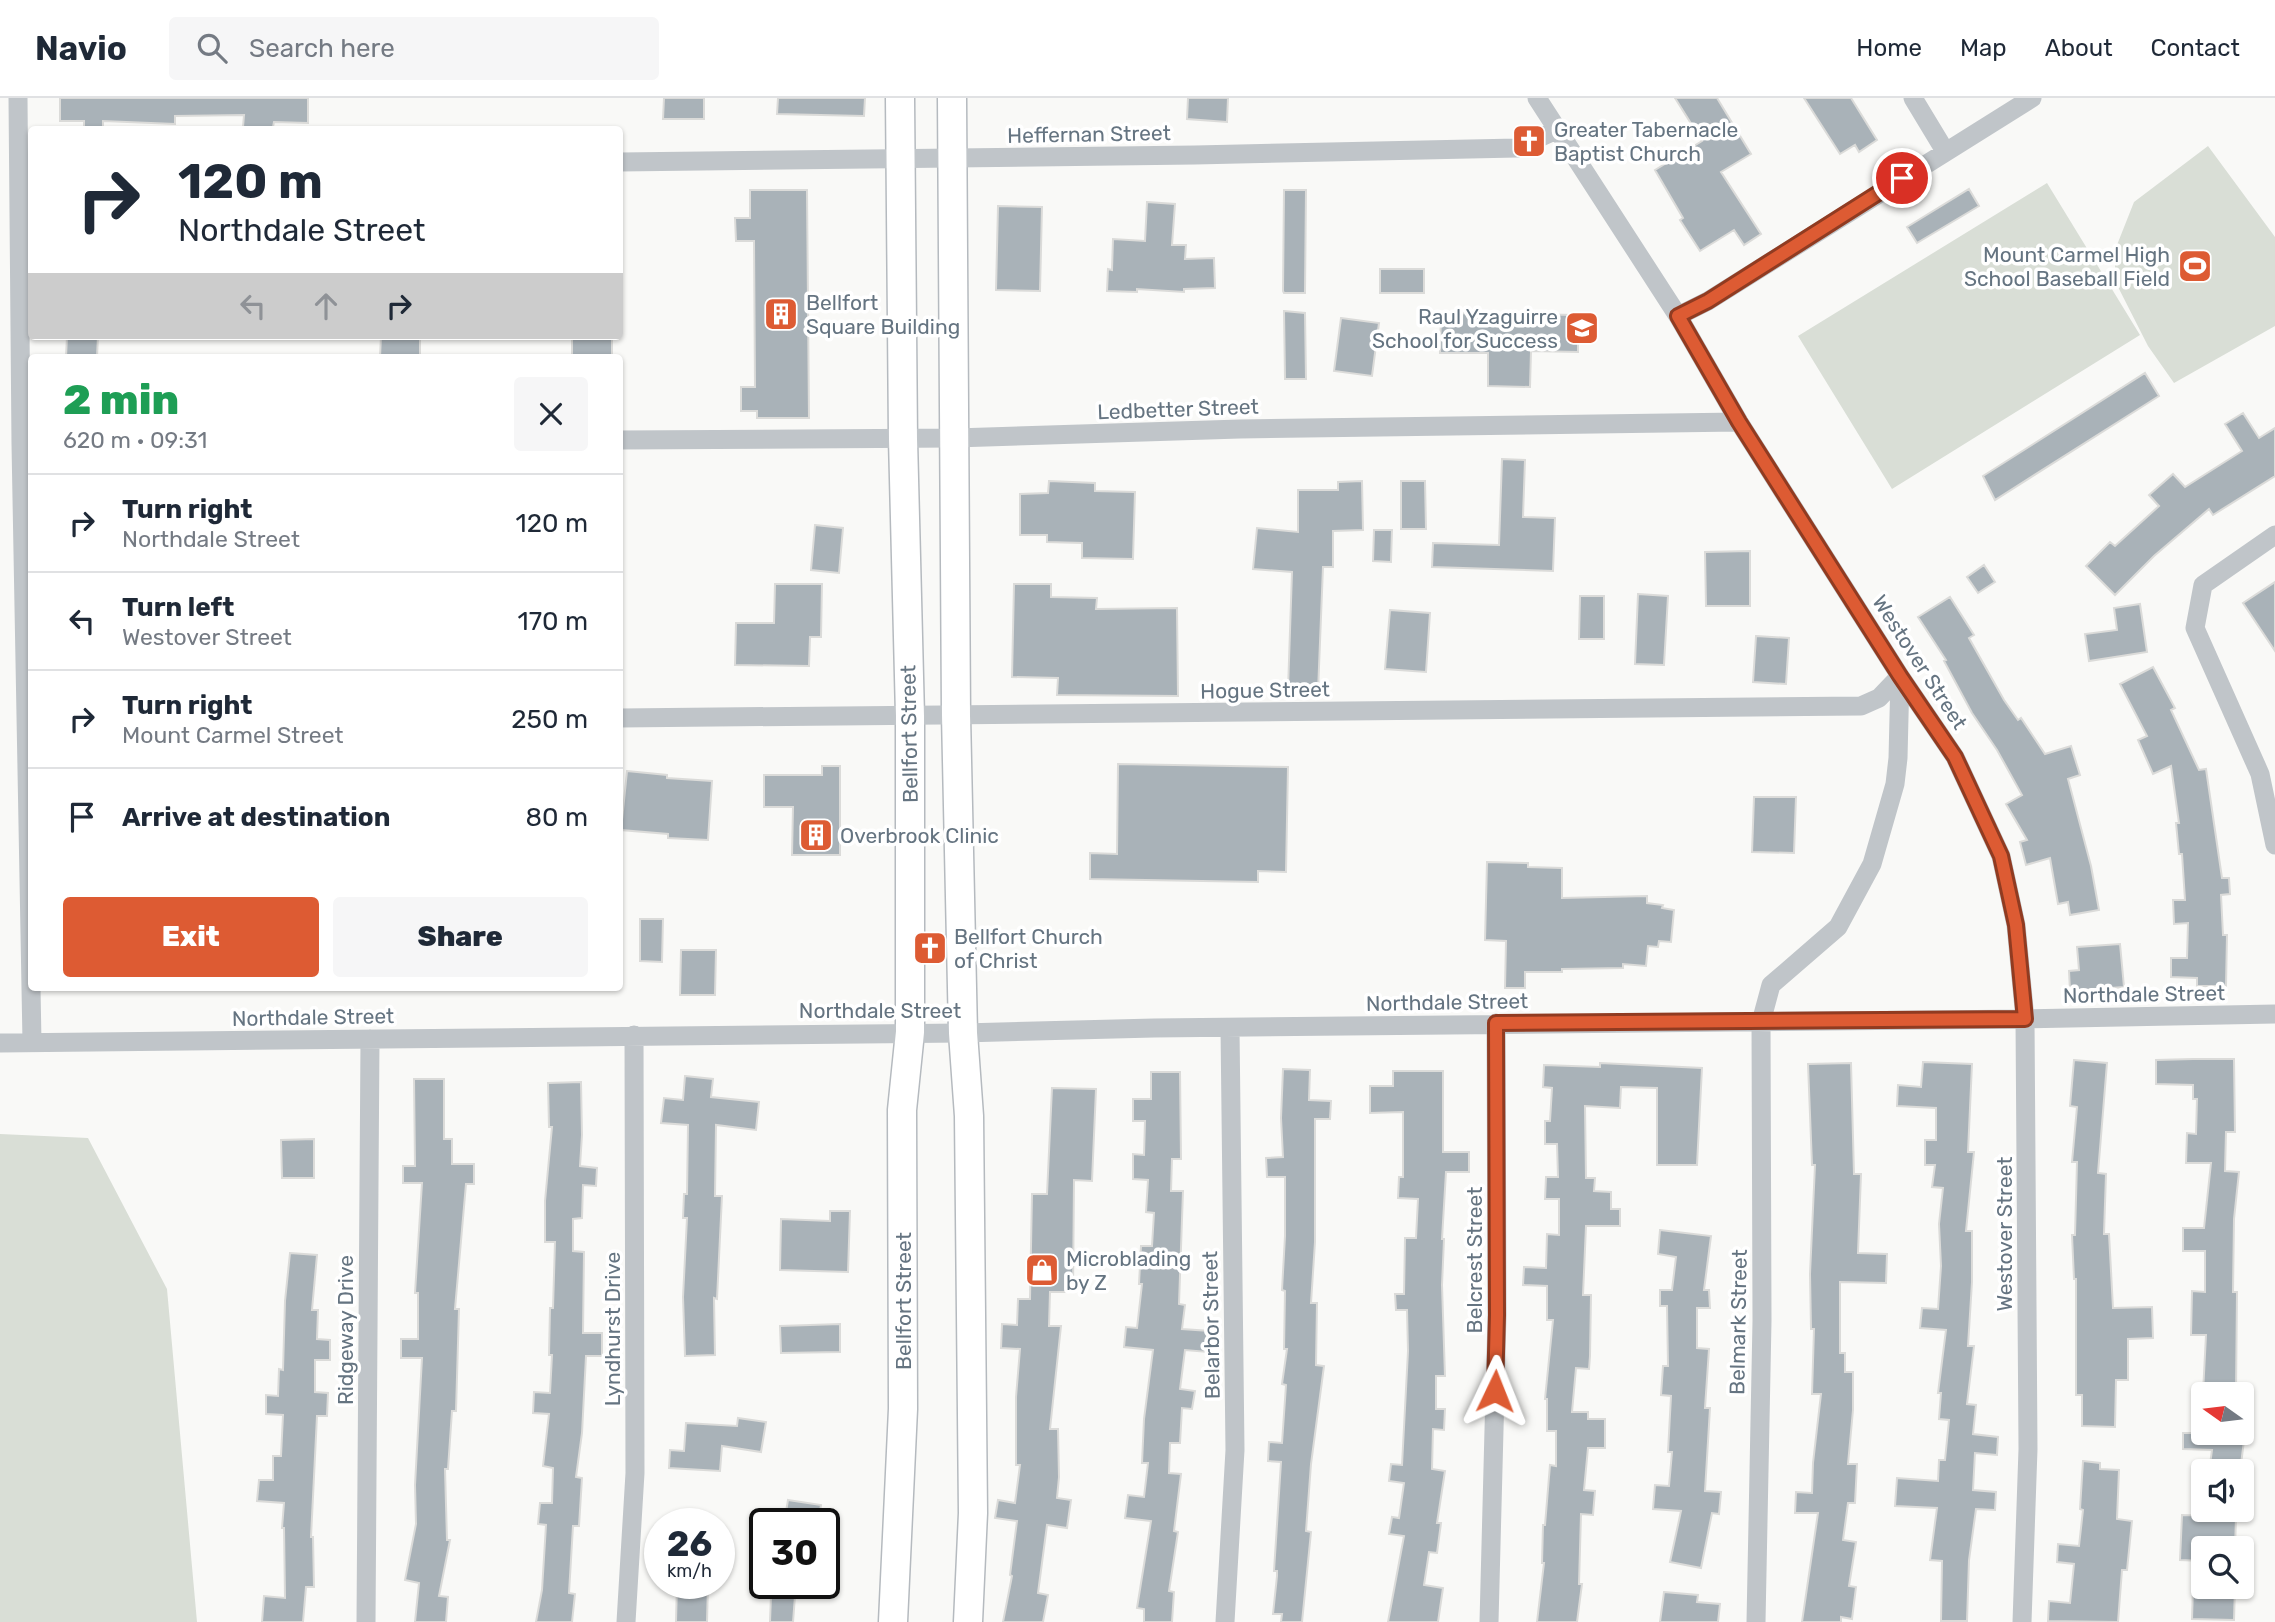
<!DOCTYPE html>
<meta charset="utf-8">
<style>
body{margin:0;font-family:Rubik,sans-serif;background:#f6f6f7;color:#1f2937;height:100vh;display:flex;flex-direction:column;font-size:26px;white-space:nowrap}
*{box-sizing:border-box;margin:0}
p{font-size:23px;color:#747a83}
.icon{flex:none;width:38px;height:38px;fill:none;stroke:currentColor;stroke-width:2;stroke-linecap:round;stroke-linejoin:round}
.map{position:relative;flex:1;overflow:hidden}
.side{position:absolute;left:28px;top:256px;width:595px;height:637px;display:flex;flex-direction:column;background:#fff;border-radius:7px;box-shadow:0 2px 5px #0004}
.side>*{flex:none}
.top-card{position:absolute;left:28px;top:28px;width:595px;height:214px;border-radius:7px;box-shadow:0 2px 5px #0004;background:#fff;color:#1f2937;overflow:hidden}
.needle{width:46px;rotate:284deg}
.controls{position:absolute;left:2191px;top:1284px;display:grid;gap:14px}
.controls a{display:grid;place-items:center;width:63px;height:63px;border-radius:7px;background:#fff;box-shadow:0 2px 5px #0004;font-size:35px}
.speed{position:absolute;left:644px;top:1410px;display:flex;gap:14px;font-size:35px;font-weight:700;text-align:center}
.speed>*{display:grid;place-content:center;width:91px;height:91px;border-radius:50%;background:#fff;box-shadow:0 2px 5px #0004;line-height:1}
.speed small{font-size:18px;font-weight:400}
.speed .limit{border:4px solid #111;border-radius:10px;background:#fff;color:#111}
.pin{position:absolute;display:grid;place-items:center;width:60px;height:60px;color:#fff;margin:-30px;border:4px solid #fff;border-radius:50%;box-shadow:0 2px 7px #0007}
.me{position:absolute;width:77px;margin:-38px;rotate:2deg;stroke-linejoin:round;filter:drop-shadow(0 0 5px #0008)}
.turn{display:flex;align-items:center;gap:24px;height:147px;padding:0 35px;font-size:32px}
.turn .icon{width:91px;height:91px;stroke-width:2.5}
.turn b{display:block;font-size:49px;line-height:60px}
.lanes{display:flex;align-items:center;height:66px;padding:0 35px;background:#0003;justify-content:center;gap:35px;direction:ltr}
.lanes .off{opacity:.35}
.round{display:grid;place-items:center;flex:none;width:74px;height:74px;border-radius:7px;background:#f6f6f7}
.head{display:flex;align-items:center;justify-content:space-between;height:119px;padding:0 35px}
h1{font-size:42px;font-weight:800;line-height:52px;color:#1e9e55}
.cta{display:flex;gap:14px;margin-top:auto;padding:14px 35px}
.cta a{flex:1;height:80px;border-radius:7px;background:#dd5b33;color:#fff;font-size:28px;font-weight:800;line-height:80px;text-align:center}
.cta a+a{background:#f6f6f7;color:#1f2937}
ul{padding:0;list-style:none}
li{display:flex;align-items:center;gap:21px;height:98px;padding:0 35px;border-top:2px solid #e0e1e3}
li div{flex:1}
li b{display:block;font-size:26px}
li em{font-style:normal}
header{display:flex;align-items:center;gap:42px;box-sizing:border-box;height:98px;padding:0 35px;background:#fff;border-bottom:2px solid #e0e1e3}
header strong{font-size:33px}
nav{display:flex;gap:38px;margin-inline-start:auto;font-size:24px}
.search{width:490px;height:63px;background:#f6f6f7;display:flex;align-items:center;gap:18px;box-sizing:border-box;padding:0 24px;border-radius:7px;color:#747a83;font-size:26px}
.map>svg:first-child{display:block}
</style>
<header>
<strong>Navio</strong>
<div class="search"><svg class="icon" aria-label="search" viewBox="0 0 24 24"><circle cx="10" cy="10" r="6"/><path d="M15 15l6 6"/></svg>Search here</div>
<nav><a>Home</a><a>Map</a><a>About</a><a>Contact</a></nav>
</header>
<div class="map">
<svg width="2275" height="1524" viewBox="0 0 2275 1524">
<rect width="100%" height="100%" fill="#f9f9f7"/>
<path fill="#d9ded6" d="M2208,48L2275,139V228L2174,285L2148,248L2115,183V152L2134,104Z
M2047,85L2140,237L1892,391L1798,238Z
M0,1036L88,1040L167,1191L197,1524H0Z"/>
<path fill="#a9b2b8" stroke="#dbdbd9" stroke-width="2" d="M60,0H308V25L274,24L273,29H243L244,17L175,18V26L103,23V32H84V23H60Z
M664,0H704V21H663Z
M778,0H865L864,18L777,16Z
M1188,0H1228L1227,24L1187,21Z
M1675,0H1717L1751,56L1721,74L1761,136L1744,147L1734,132L1700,153L1680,122L1683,120L1655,72L1702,43Z
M1804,0H1851L1877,42L1859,54L1855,47L1840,56Z
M1969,91L1979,108L1917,145L1907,129Z
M750,92H807L809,320H757V313H741V289H755L754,143H736L735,120H750Z
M1284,92H1306L1305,195H1284L1283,193Z
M1147,104L1175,106L1172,147H1186L1185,161L1214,160L1215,190L1184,191V194L1137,191V194L1107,193L1108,171L1112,172L1113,141L1145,143Z
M998,108L1042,109L1040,193L996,192Z
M1380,171H1424V195H1380Z
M1284,213L1305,215L1306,281H1285Z
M1441,215L1578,217V254L1531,253L1530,289L1488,288V255H1440Z
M1341,220L1379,225L1372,278L1334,273Z
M67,238H98L97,259H66Z
M381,238H420V259H380Z
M572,238H612V259H572Z
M2145,275L2159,298L1995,402L1983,378Z
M2243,315L2259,340L2275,330V378L2213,417L2209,411L2154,458L2115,497L2086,468L2110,444L2115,448L2159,408L2149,397L2173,376L2185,389L2242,353L2225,326Z
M1502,361L1525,362L1523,419L1555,420L1553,473L1432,469L1433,445L1499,447Z
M1049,383L1095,385V393L1135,394L1133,461L1082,460V445L1047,444V437H1020V396L1048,395Z
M1362,383L1363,432L1333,433V469H1323L1318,594L1288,592L1292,474L1253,471L1257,430L1298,434V392H1338V384Z
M1401,383H1425L1426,431H1401Z
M815,427L843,430L839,475L811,472Z
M1374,432H1392L1391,464L1373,463Z
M1750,453V508H1706L1705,454Z
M1984,467L1995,484L1978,495L1967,479Z
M2275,484V553L2243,505Z
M775,486H822L821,539H810L809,568L735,567L736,525H774Z
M1014,486H1051V499L1097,500L1096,511L1177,510L1178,598L1057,597L1058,580L1012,579Z
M1638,496L1668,498L1664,567L1635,566Z
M1580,498H1604V541H1579Z
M1950,499L1974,537L1969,540L2004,602L2018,622L2021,620L2045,656L2071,648L2080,677L2068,681L2091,768L2099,812L2070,817L2068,804L2058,806L2050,760L2026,767L2020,744L2027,742L2006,706L2022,697L1997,652L1972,615L1944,563L1946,562L1918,519Z
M2140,506L2147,554L2089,563L2085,536L2117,532L2114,510Z
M1390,512L1430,515L1426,574L1385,571Z
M1756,538L1789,540L1786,586L1753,584Z
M2153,569L2175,610L2171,612L2199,672L2206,671L2222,780H2229L2230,796L2221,797L2223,837H2227L2226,888H2197V880L2171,879V860H2187L2188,825L2174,826L2173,802H2185L2182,756H2179L2176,725H2179L2171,668L2153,676L2138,642L2147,638L2120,586Z
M1118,666L1288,669L1286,774L1258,773V784L1090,781V755L1117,756Z
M822,668H840V757H792L793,709H764V677H822Z
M627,673L667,677V680L712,683L708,742L668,740V736L621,732Z
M1754,699H1796L1794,755L1752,754Z
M1487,764L1528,765V769L1562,770V800L1647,798V805L1663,807L1662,810L1674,812L1671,844L1659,843L1658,849L1648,848L1646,868L1623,866V870L1562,871V874H1525V890H1505L1506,843L1485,842Z
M640,821H663L662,864L640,863Z
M2120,846L2124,889L2070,893L2069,873L2079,872L2077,849Z
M681,852H716L715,897H680Z
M2193,961H2234L2235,1034H2226L2225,1073L2239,1074L2234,1121L2233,1194H2237L2236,1295H2203L2206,1237H2191L2192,1193L2205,1194V1153H2183V1130H2204L2211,1065H2186L2187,1035L2196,1036L2197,1001H2193V987L2156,986V962Z
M2074,962L2107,965L2098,1075L2106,1076L2104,1136H2109L2113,1210L2152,1209L2153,1240L2128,1241V1282H2116L2115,1329L2082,1328V1297H2076V1181H2074L2072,1137H2075L2077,1064H2072L2077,1009L2070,1008Z
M1923,964L1972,966L1968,1054H1974L1966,1133H1972V1184L1968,1248H1974L1967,1306L1976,1307L1973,1336L1998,1339L1997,1357L1975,1355L1973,1392L1996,1394L1995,1412L1976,1411L1969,1462L1967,1523H1941L1942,1463L1930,1462L1937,1410L1895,1408L1897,1380L1938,1383L1939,1362H1945L1949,1322L1939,1321L1941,1295H1938L1946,1232L1920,1230L1922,1210L1938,1211L1941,1168L1939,1126L1943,1090L1932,1089L1935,1067H1925V1042H1936V1010L1897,1008L1898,987L1921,989Z
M1600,965L1702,970L1697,1067H1657V990L1621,989L1620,1010L1585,1008L1586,1080H1595L1594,1093L1611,1094V1111H1620V1128H1586L1583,1197H1591L1590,1258L1589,1271L1576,1270L1572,1314H1588V1321H1605V1350H1588L1584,1392L1595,1393L1593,1417L1581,1416L1579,1486H1582L1577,1524H1537L1544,1465H1542L1543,1427H1545L1550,1367L1556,1368V1333H1547V1301H1545L1553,1222H1547V1188L1523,1187L1524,1169L1546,1170L1547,1136L1559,1137V1101H1545L1546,1079H1558L1557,1046H1545V1023H1550L1552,990L1543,989L1544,967L1600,969Z
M1851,965L1854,1076H1861L1858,1155L1887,1156L1886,1185L1840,1184V1255H1845V1274H1853V1312L1848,1366H1857L1855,1405H1848L1843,1442L1856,1444L1849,1488L1856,1489L1852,1521L1841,1519V1524H1802L1818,1415H1795L1796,1394L1812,1395L1813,1365L1821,1296H1812L1814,1231H1811L1810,1176L1815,1067H1812L1808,966Z
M1283,971L1310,972L1309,1002L1331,1003L1330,1021H1315V1144L1311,1205H1317L1316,1267L1324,1268L1311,1366L1306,1433L1311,1434L1302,1524H1281L1282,1516H1273L1277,1478V1473H1274L1281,1364L1268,1363L1269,1344L1282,1345L1286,1287L1282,1286L1287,1251H1284L1285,1193L1282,1192L1285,1138V1079H1267L1266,1060L1283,1059L1281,1020Z
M1393,973H1443V1054H1469V1074H1446L1442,1141H1444L1442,1187L1445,1278H1436V1311H1445L1444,1332L1433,1331L1432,1371L1445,1373L1437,1425H1441L1437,1455L1429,1454L1424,1487L1443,1490L1438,1524H1388L1404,1438L1389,1436L1392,1419L1399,1420L1404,1385L1389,1383L1391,1366L1402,1367L1408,1253L1407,1212H1396L1395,1196H1404L1405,1140H1416L1418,1101L1398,1100L1399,1079H1403V1014L1370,1015V988H1393Z
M1151,974H1180L1181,1061H1172L1171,1093H1183L1179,1206L1185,1207L1182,1231L1210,1233L1208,1254L1185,1252L1180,1291L1195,1293L1192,1311L1182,1310L1180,1345H1170L1169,1375L1181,1376L1174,1433L1178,1434L1169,1493L1174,1494L1172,1524H1144V1511L1137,1510L1151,1423L1125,1420L1128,1397L1144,1399L1148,1365H1142L1144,1321L1153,1252L1124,1249L1126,1229L1137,1230L1142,1186H1139L1141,1148H1152L1154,1115L1146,1114L1148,1082L1133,1081V1056L1144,1057L1145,1023H1133V1001H1151Z
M685,978L713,981L711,999L759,1004L756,1032L716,1027L715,1098H722L717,1201L714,1200L715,1257L685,1258L683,1199L687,1120H683L684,1096H687L688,1027L661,1025L664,1000L683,1002Z
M414,981H444V1041H452V1066H474V1086H466L455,1211H459L456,1313H452L448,1371H445L447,1442H450L439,1498L448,1499L446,1524H415L419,1485L405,1482L416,1426L415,1387L422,1260H401V1241H418V1195H415L422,1085H403V1068H415Z
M581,984L582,1037L580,1068L597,1070L596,1088L583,1087L582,1120L573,1121V1153L584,1154L583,1235H602V1258H586L582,1335L576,1379L582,1380L579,1428H573L569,1495L575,1496L572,1524H536L542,1492L546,1427L538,1426L540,1405H552L553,1370L543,1368L549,1316L533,1315L534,1294L550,1295L552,1257H549L550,1210H553L555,1144H545V1103L552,1029H549L548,985Z
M1052,990L1096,991L1092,1083L1074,1082L1073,1194H1050L1049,1228H1061L1050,1331H1058L1059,1379L1057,1400L1071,1402L1067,1430L1047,1427L1038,1495L1048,1497L1043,1524H1003L1012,1478L1010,1477L1017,1423L995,1420L998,1402L1015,1405L1020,1367H1016V1299L1020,1251L1001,1250L1002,1226L1017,1227L1018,1201H1030L1032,1096H1047Z
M314,1041V1080H282L281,1042Z
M830,1113H850L848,1174L780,1172L781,1121L830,1123Z
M1660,1132L1711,1138L1704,1192H1709L1710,1210H1697V1250L1709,1251L1705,1310H1710L1705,1393L1721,1394L1719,1416L1712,1415L1701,1470L1670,1464L1681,1413L1653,1411L1655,1387L1669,1388L1672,1354H1668L1671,1298L1661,1297L1663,1268H1668L1667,1208H1660V1192H1672L1676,1159L1658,1156Z
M290,1155L317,1157L312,1212H318L317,1241L330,1242V1262H315V1294L328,1295L327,1318H317L311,1439H313L314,1489H306L303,1524H262L264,1498L285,1500L284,1430H282L284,1405L257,1403L259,1382H273V1358H281L283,1317L266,1316V1297L278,1298L279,1271L283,1272L285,1203Z
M840,1226V1254L781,1255L780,1228Z
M738,1320L766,1324L761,1354L722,1348L720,1373L669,1370L670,1352L684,1353L686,1325L737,1328Z
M2183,1335H2245L2240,1374H2209L2212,1352L2183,1351Z
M2083,1363L2100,1365V1371L2119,1372L2117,1421L2132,1423L2127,1472H2122L2118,1524L2048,1523L2049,1503L2070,1505L2074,1466L2057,1464L2058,1446L2079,1448L2083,1412L2080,1411Z
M788,1402L821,1407L818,1426H784Z
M2182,1417L2236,1419L2235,1451H2203V1463L2180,1462Z
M677,1486H708L707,1524H676Z
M2193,1489H2235L2234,1522L2192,1521Z
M1664,1494L1698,1497L1697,1504L1720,1506L1718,1524H1660Z
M771,1497L795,1498L793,1524H770Z"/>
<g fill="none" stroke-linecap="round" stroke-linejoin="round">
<g stroke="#b5babf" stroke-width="31">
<path id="secondary" d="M952,0L956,617L963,935L969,1018L973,1415L968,1524
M893,1524L903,1311L902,1012L910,934V618L903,341L900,0"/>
</g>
<path stroke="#c0c5c9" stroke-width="19" d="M18,0L21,346L32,944
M1537,0L1678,218L1739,324L1900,578L1955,659L2001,758L2016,827L2025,921L2028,1351L2022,1524
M1913,0L1945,53
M620,64L1195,57L1517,50L1556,32
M1678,218L1708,203L2032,0
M620,342L955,340L1240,331L1739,324
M2275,437L2203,487L2195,530L2260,676L2275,747
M620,620L1861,608L1879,600L1900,578
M0,945L963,935L1154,930L2025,921L2275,916
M366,1524L370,941
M626,1524L635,1375L634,937
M1225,1524L1235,1352L1230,930
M1489,1524L1497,1217L1496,925
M1756,1524L1762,1223L1761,924L1771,887L1838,829L1872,766L1895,686L1898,660L1900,578"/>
<use href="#secondary" stroke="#fff" stroke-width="28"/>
</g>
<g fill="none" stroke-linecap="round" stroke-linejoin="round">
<g stroke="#903b21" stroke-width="18">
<path id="route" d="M1495,1293L1497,1217L1496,925L2025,921L2016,827L2001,758L1955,659L1900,578L1739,324L1678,218L1708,203L1902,80"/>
</g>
<use href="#route" stroke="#dd5b33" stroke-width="12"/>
</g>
<defs>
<g id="church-square" transform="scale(1.75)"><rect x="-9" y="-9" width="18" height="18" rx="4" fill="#dd5b33" stroke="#fff"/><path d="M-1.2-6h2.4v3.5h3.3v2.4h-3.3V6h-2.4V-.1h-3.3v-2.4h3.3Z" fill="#fff"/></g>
<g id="stadium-square" transform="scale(1.75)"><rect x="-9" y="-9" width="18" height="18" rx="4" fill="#dd5b33" stroke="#fff"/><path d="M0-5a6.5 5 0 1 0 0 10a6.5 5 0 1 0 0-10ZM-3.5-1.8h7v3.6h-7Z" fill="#fff"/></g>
<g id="building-square" transform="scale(1.75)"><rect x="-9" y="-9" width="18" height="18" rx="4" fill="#dd5b33" stroke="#fff"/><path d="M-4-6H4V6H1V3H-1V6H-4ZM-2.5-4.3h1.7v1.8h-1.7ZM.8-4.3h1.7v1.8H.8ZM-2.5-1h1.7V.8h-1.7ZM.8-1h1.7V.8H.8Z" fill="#fff"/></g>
<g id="school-square" transform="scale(1.75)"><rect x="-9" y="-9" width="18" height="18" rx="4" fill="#dd5b33" stroke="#fff"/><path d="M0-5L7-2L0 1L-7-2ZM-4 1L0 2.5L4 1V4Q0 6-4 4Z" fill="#fff"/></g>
<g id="shop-square" transform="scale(1.75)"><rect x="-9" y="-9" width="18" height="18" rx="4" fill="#dd5b33" stroke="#fff"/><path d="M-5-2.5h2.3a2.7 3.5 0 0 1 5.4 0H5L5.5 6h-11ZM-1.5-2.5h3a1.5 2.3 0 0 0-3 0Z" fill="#fff"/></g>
</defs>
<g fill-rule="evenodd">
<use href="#church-square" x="1529" y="43"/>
<use href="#stadium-square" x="2195" y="168"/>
<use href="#building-square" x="781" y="216"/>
<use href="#school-square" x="1582" y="230"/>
<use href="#building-square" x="816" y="737"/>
<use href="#church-square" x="930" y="850"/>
<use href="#shop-square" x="1042" y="1172"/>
</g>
<g text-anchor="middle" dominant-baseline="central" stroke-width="7" stroke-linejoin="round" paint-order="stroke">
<g font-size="21" fill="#657481" stroke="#fff" text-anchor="start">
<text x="1554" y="31">Greater Tabernacle<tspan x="1554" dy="24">Baptist Church</tspan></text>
<text x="2170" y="156" text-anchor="end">Mount Carmel High<tspan x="2170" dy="24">School Baseball Field</tspan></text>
<text x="806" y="204">Bellfort<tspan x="806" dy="24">Square Building</tspan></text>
<text x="1558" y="218" text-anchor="end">Raul Yzaguirre<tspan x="1558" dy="24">School for Success</tspan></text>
<text x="840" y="737">Overbrook Clinic</text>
<text x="954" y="838">Bellfort Church<tspan x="954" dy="24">of Christ</tspan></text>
<text x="1066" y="1160">Microblading<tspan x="1066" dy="24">by Z</tspan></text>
</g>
<g font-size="21" fill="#657481" stroke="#fff">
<text transform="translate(1089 36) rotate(-1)">Heffernan Street</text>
<text transform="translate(1178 311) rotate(-2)">Ledbetter Street</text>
<text transform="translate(1920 564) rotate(57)">Westover Street</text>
<text transform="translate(1265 592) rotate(-1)">Hogue Street</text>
<text transform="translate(909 636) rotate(-91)">Bellfort Street</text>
<text transform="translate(2144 896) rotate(-1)">Northdale Street</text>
<text transform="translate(1447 904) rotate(-1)">Northdale Street</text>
<text x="880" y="912">Northdale Street</text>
<text transform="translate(313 919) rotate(-1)">Northdale Street</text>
<text transform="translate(2004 1136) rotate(-90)">Westover Street</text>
<text transform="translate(1474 1162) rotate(-90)">Belcrest Street</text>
<text transform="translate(903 1203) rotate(-90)">Bellfort Street</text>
<text transform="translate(1738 1224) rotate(-89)">Belmark Street</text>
<text transform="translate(1211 1227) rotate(-91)">Belarbor Street</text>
<text transform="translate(612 1231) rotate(-90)">Lyndhurst Drive</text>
<text transform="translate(345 1232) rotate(-90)">Ridgeway Drive</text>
</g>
</g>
</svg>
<div class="controls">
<a><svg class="needle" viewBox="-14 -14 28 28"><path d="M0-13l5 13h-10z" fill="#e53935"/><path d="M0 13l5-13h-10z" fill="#747a83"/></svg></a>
<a><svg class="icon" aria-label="sound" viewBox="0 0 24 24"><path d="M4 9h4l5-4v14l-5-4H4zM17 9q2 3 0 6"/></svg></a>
<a><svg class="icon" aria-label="search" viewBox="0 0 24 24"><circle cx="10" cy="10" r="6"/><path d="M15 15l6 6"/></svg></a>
</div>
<div class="speed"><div>26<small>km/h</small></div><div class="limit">30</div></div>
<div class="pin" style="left:1902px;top:80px;background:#d93025"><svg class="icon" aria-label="arrive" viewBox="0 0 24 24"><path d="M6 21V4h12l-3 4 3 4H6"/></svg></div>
<svg class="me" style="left:1495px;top:1293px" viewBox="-20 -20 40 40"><path d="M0-17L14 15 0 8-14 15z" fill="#dd5b33" stroke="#fff" stroke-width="4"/></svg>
<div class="top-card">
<div class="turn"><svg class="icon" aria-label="right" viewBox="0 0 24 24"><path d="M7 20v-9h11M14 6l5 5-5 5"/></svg><div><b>120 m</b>Northdale Street</div></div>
<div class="lanes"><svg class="icon off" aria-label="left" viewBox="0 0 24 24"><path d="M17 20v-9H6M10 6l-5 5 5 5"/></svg><svg class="icon off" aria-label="ahead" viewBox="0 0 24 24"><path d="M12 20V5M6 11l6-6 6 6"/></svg><svg class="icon" aria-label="right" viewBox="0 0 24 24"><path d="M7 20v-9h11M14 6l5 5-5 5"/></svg></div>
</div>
<section class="side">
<div class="head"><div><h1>2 min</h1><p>620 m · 09:31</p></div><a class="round"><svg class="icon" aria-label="close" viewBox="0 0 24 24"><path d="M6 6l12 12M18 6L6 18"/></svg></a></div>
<ul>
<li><svg class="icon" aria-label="right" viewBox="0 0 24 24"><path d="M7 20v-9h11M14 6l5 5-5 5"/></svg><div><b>Turn right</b><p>Northdale Street</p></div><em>120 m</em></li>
<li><svg class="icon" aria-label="left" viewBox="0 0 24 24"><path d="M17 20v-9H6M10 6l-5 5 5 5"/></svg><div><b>Turn left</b><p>Westover Street</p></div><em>170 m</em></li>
<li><svg class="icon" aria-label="right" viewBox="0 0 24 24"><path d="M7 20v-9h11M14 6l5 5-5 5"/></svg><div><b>Turn right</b><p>Mount Carmel Street</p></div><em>250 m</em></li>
<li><svg class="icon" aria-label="arrive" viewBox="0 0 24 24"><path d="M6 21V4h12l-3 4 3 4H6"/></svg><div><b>Arrive at destination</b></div><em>80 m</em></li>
</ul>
<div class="cta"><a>Exit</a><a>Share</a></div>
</section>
</div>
